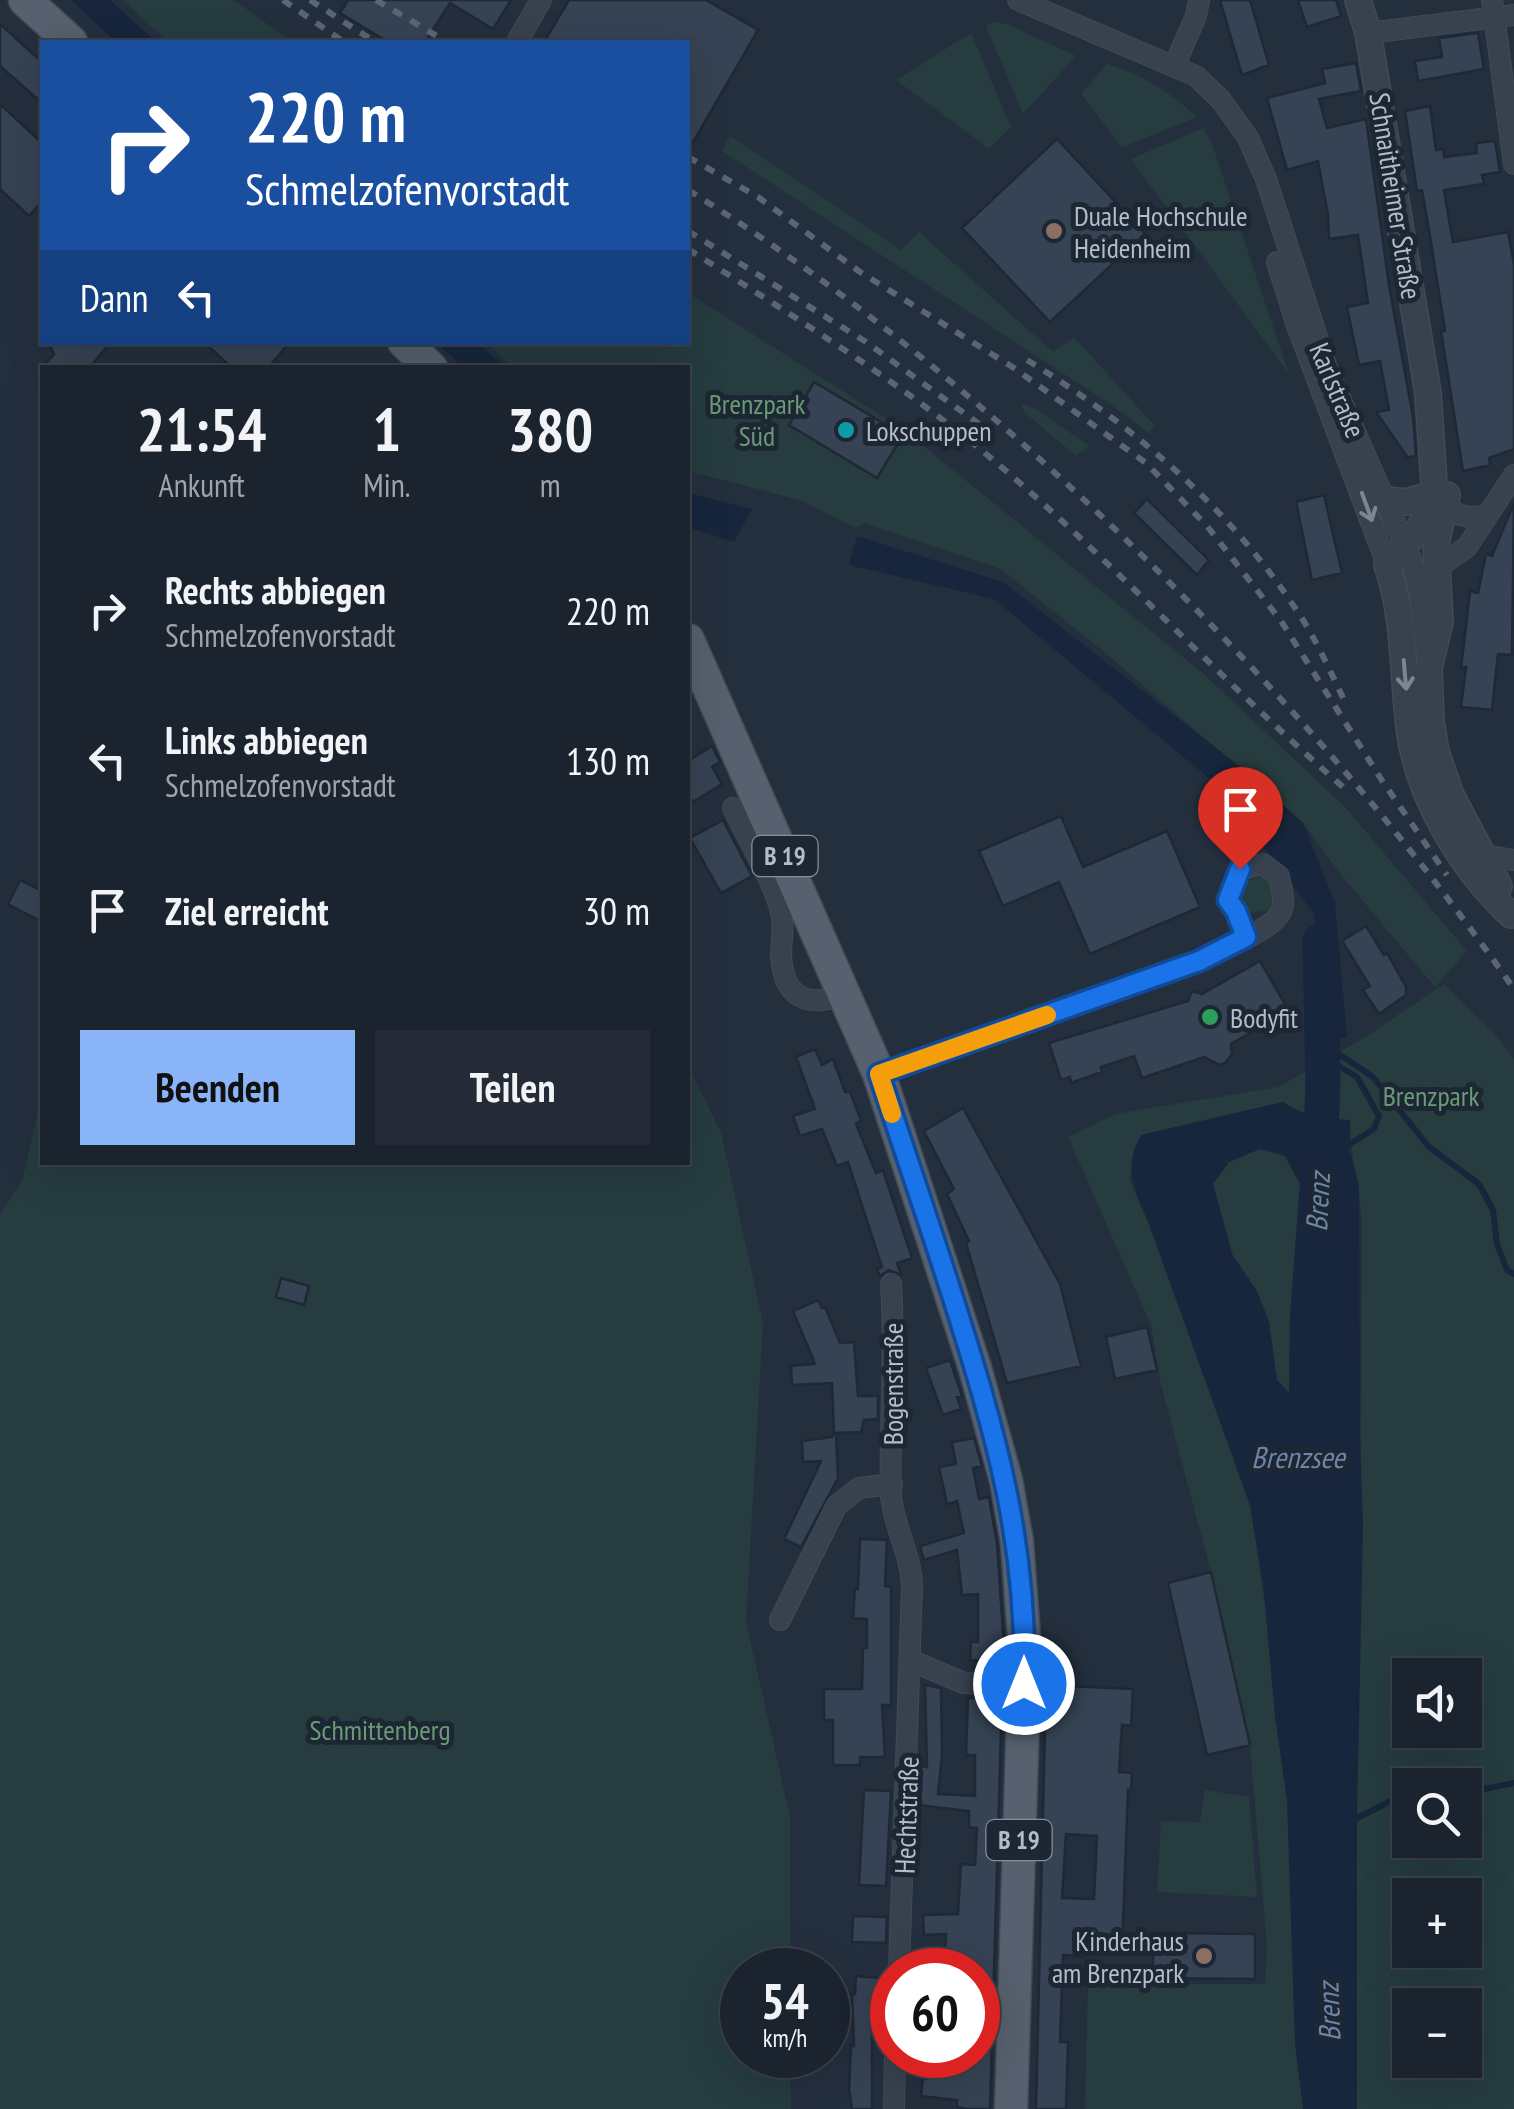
<!DOCTYPE html>
<html lang="de">
<meta charset="utf-8">
<style>
body{margin:0;font-family:"PT Sans Narrow",sans-serif;background:#242b36;color:#f1f3f6;height:100vh;display:flex;flex-direction:column;font-size:38px;white-space:nowrap}
*{box-sizing:border-box;margin:0}
p{font-size:32px;color:#a0a4aa}
.icon{flex:none;width:55px;height:55px;fill:none;stroke:currentColor;stroke-width:2;stroke-linecap:round;stroke-linejoin:round}
.map{position:relative;flex:1;overflow:hidden}
.panel{position:absolute;left:40px;top:365px;width:650px;height:800px;display:flex;flex-direction:column;background:#1b232e;border-radius:0px;box-shadow:0 10px 40px #0002,0 0 0 2px #39404a}
.panel>*{flex:none}
.guide{position:absolute;left:40px;top:40px;width:650px;height:305px;border-radius:0px;box-shadow:0 10px 40px #0002,0 0 0 2px #39404a;background:#1a4fa0;color:#fff;overflow:hidden}
.tools{position:absolute;left:1392px;top:1658px;display:grid;gap:20px}
.tools a{display:grid;place-items:center;width:90px;height:90px;border-radius:0px;background:#1b232e;box-shadow:0 10px 40px #0002,0 0 0 2px #39404a;font-size:50px}
.speed{position:absolute;left:720px;top:1948px;display:flex;gap:20px;font-size:50px;font-weight:700;text-align:center}
.speed>*{display:grid;place-content:center;width:130px;height:130px;border-radius:50%;background:#1b232e;box-shadow:0 10px 40px #0002,0 0 0 2px #39404a;line-height:1}
.speed small{font-size:25px;font-weight:400}
.speed .limit{border:15px solid #d22;background:#fff;color:#111}
.pin{position:absolute;display:grid;place-items:center;width:85px;height:85px;color:#fff;margin:-102px -42px;border-radius:50% 50% 50% 0;rotate:-45deg;box-shadow:0 0 10px #0007}
.pin .icon{rotate:45deg}
.me{position:absolute;width:110px;margin:-55px;rotate:0deg;stroke-linejoin:round;filter:drop-shadow(0 0 8px #0008)}
.turn{display:flex;align-items:center;gap:35px;height:210px;padding:0 40px;font-size:45px}
.turn .icon{width:130px;height:130px;stroke-width:2.5}
.turn b{display:block;font-size:70px;line-height:85px}
.then{display:flex;align-items:center;height:95px;padding:0 40px;background:#0003;gap:20px;font-size:38px}
.eta{display:flex;justify-content:space-evenly;align-items:center;height:170px;text-align:center}
.eta b{font-size:60px;font-weight:700;line-height:70px}
.action{display:flex;gap:20px;margin-top:auto;padding:20px 40px}
.action a{flex:1;height:115px;border-radius:0px;background:#8ab4f8;color:#111;font-size:40px;font-weight:700;line-height:115px;text-align:center}
.action a+a{background:#242b36;color:#f1f3f6}
ul{padding:0;list-style:none}
li{display:flex;align-items:center;gap:30px;height:150px;padding:0 40px}
li div{flex:1}
li b{display:block;font-size:38px}
li em{font-style:normal}
.map>svg:first-child{display:block}
</style>
<div class="map">
<svg width="1514" height="2109" viewBox="0 0 1514 2109">
<rect width="100%" height="100%" fill="#242f3e"/>
<path fill="#263c3f" fill-rule="evenodd" d="M123,0H234L292,42H168Z
M994,22L1007,24L1076,56L1023,114L986,26Z
M971,33L1011,127L989,149L896,80Z
M1107,64C1142,74 1171,93 1197,117L1122,147L1081,94Z
M1203,128L1211,141L1289,374L1131,159Z
M730,136L901,250L919,232L1053,352L1074,337L1154,425L1150,434L1110,404L722,151Z
M688,293L904,430L1205,675L1346,808L1467,951L1435,987L1342,876L1303,823L1109,656L1001,569L864,523L855,528L803,501L688,471V368L513,367L486,343L688,342Z
M1021,403L1036,409L1089,446L1076,456L1024,412Z
M1269,876L1273,890L1271,910L1249,913L1236,895C1245,881 1252,877 1269,876Z
M1444,984L1496,1035L1514,1059V2109H1085L1088,1984H1265L1267,1947L1250,1745L1211,1572L1161,1385L1151,1325L1068,1137L1115,1114L1278,1087L1361,1040ZM1283,1102C1305,1117 1324,1119 1350,1120C1350,1155 1359,1187 1362,1222L1360,1683L1275,1716L1270,1639L1250,1505L1149,1224L1129,1178L1141,1135ZM1410,1675H1465V1730H1410ZM1410,1785H1465V1840H1410ZM1410,1895H1465V1950H1410ZM1410,2005H1465V2060H1410Z
M688,1065L721,1133L763,1323L746,1621L790,1817V1970H742V2055H790L791,2109H0V1214L22,1182L42,1092V1162H688Z
M1261,1148L1285,1156L1300,1183L1290,1317L1289,1394L1277,1380L1269,1322L1257,1291L1233,1255L1213,1184L1229,1162Z
M1205,1790L1249,1797L1257,1897L1157,1892L1161,1821L1200,1822Z"/>
<path fill="#17263c" fill-rule="evenodd" d="M71,0H110L156,42H116Z
M437,343H478L505,367H463Z
M688,493L752,509L734,542L688,527Z
M857,536L1003,582L1238,765L1303,823L1335,903L1347,1038L1326,1040L1314,914L1218,786L994,599L849,565Z
M1283,1102C1305,1117 1324,1119 1350,1120V1152L1359,1186L1360,1442L1363,1522L1357,1819V2109H1303L1295,2044L1287,1801L1275,1716L1263,1582L1250,1505L1149,1224C1135,1191 1122,1168 1141,1135ZM1260,1149L1285,1156L1300,1184L1290,1317L1289,1393L1277,1380L1269,1322L1257,1291L1232,1255L1213,1184L1229,1162Z"/>
<g fill="none" stroke-linecap="round" stroke-linejoin="round">
<path stroke="#17263c" stroke-width="6" d="M1321,1042L1373,1077L1429,1147L1479,1184L1493,1210L1497,1244L1507,1270L1514,1274
M1322,1056L1357,1077L1379,1116L1374,1129L1350,1144L1346,1143
M1465,1793L1514,1783
M1353,1820L1395,1799L1410,1797"/>
<path stroke="#17263c" stroke-width="35" d="M1320,1164L1323,1080L1320,941"/>
</g>
<path fill="#364354" stroke="#1f2835" stroke-width="2.5" fill-rule="evenodd" d="M348,0H511L493,29L450,3L425,42H388L340,13Z
M569,0H706L758,30L688,151V42H544Z
M1220,0H1250L1269,65L1242,75Z
M1298,0H1336L1341,16L1307,27Z
M0,24L42,62V103L0,66Z
M1478,33L1484,69L1418,81L1415,61L1442,57L1439,38Z
M1356,63L1361,91L1319,99L1327,128L1366,119L1389,285L1413,417L1416,455L1408,458L1376,412L1389,410L1380,361L1359,365L1347,307L1368,303L1358,235L1329,239L1328,215L1318,161L1287,170L1267,98L1325,83L1322,69Z
M0,104L42,143V201L29,216L0,189Z
M1430,106L1436,150L1443,149L1444,157L1477,153L1476,143L1495,141L1500,172L1482,175L1484,184L1444,190L1453,242L1508,232L1514,264V449L1489,458L1490,465L1463,471L1441,331H1445L1430,236L1422,190L1417,191L1405,111Z
M1057,139L1145,234L1050,322L962,228Z
M48,342H111L89,368H42L54,354Z
M204,342H290L268,368H232Z
M814,382L903,435L877,478L789,425Z
M1324,495L1342,573L1312,580L1296,502Z
M1147,499L1209,560L1197,575L1134,513Z
M1514,503L1512,655L1498,654L1492,710L1461,707L1466,667L1461,668L1470,591L1478,593L1486,554L1492,556Z
M712,746L720,762L712,767L722,784L693,802L688,794V761Z
M1061,816L1083,867L1167,831L1200,907L1090,954L1059,882L1003,906L979,851Z
M723,820L752,876L721,893L690,838Z
M20,880L42,891V922L8,904Z
M1366,926L1384,955L1387,953L1406,987V995L1379,1014L1363,990L1370,986L1342,941Z
M1260,961L1289,1011L1231,1044L1232,1054L1225,1063L1220,1065L1204,1057L1142,1078L1134,1056L1101,1067L1102,1072L1071,1083L1070,1077L1061,1080L1049,1043L1188,1001L1192,991L1202,994Z
M815,1049L822,1065L833,1059L845,1092H850L861,1120L856,1124L876,1173L883,1170L912,1258L897,1263L901,1275L889,1270L880,1276L877,1269L882,1267L848,1162L837,1166L822,1129L800,1136L793,1116L815,1109L796,1057Z
M963,1108L1060,1284L1081,1366L1007,1383L966,1243L969,1241L947,1194L954,1189L924,1131Z
M281,1278L309,1286L304,1305L276,1297Z
M818,1300L822,1308L825,1307L840,1343L854,1342L858,1396H878V1419L864,1420L861,1432L836,1433L838,1478L801,1547L784,1539L821,1461L803,1462L802,1441L832,1437L834,1433L832,1383L792,1385L791,1366L815,1364L793,1311Z
M1147,1327L1157,1370L1115,1379L1106,1337Z
M950,1360L962,1396L957,1397L961,1409L943,1415L926,1368Z
M974,1438L982,1466L973,1468L979,1499L989,1497L997,1544L1005,1661L970,1660L971,1642H978V1594L962,1595L957,1550L924,1560L920,1546L964,1533L957,1501L947,1504L939,1467L956,1464L952,1442Z
M860,1539L887,1540L885,1586L891,1587V1705H882L885,1757H860V1765H833V1720H824V1689H862L863,1648H867V1619L853,1618L855,1588L858,1589Z
M1211,1572L1250,1745L1207,1755L1168,1583Z
M925,1685L941,1688L942,1755L938,1794L975,1796V1755H966L968,1698L1002,1697L990,2109H968L957,2107V2100L921,2096L923,2078L927,2079L928,2068L938,2069L939,2055H978V1970L944,1969L946,1934L924,1935L923,1915L958,1914L961,1864L975,1865L977,1828L969,1827V1811L918,1805L921,1791H919L920,1766L927,1767Z
M1046,1685L1133,1689L1131,1726L1122,1725L1119,1772L1132,1773L1131,1790H1128L1122,1948L1084,1947L1083,1957L1063,1955L1060,2042H1068L1066,2109H1036ZM1066,1834L1097,1836L1094,1899L1062,1898Z
M864,1790L891,1791L886,1886L859,1885Z
M853,1916L887,1917L886,1943L852,1942Z
M1153,1933L1255,1934V1979L1153,1978Z
M856,1976L889,1979L888,2000L872,1999V2109H852L849,2089L851,2045L854,2046L852,1994H855Z"/>
<g fill="none" stroke-linecap="round" stroke-linejoin="round">
<g stroke="#414a57" stroke-width="22">
<path id="minor" d="M1018,0L1196,76L1221,100L1248,138L1266,179L1328,371L1412,561L1419,589L1428,663
M1492,0L1514,164
M1368,33L1514,15
M518,40L541,0
M1175,64L1196,16L1199,0
M1277,262L1296,323L1387,565
M1447,506C1458,517 1472,519 1487,515
M1427,575L1467,547L1514,475
M733,808C748,840 770,874 780,908C785,924 781,940 781,956C784,1000 809,1008 846,994
M1477,867L1494,857L1514,860
M879,1074L1199,961C1218,951 1277,929 1282,909C1285,900 1281,886 1279,876L1263,864L1241,869L1228,900L1237,911L1246,937
M891,1284C896,1355 889,1425 891,1495C893,1526 911,1553 912,1586L899,1970
M780,1620L837,1505L859,1488L892,1484
M912,1661L964,1683L1024,1684
M894,2109L895,2055"/>
</g>
<g stroke="#414a57" stroke-width="28">
<path id="tertiary" d="M1358,0L1368,33L1428,393L1434,484L1430,507L1418,531L1387,565C1406,620 1402,677 1410,734C1420,801 1463,870 1511,915
M1447,495L1436,544L1440,622L1429,668L1431,721L1436,752L1451,795L1499,886
M1386,500L1407,502L1433,494"/>
</g>
<g stroke="#414a57" stroke-width="35">
<path id="primary" d="M25,0L71,42
M404,342L431,368
M688,640L879,1074L975,1368L1006,1480L1017,1542L1025,1651L1011,2109"/>
</g>
<use href="#minor" stroke="#38414e" stroke-width="20"/>
<use href="#tertiary" stroke="#38414e" stroke-width="25"/>
<use href="#primary" stroke="#56606e" stroke-width="32"/>
<path stroke="#5a6575" stroke-width="6" stroke-dasharray="10 10" stroke-linecap="butt" d="M283,0L344,42
M310,0L375,42
M376,0L447,42
M688,157L758,197L860,272L1014,368L1146,463L1207,526L1281,621L1381,779L1447,875
M688,190C835,281 971,393 1097,512C1251,658 1392,815 1514,989
M688,231L866,342L986,429
M688,249C796,318 907,386 1005,470C1122,571 1226,685 1343,787
M1027,360C1134,426 1230,508 1299,614C1317,641 1331,673 1345,702"/>
</g>
<defs><path id="oneway-shaft" d="M-6 0H5M1.5-3L5.5 0L1.5 3" fill="none" stroke-width="1.6" stroke-linecap="round" stroke-linejoin="round" transform="scale(2.5)"/></defs>
<g stroke="#7c8592">
<use href="#oneway-shaft" transform="translate(1367 507) rotate(70)"/>
<use href="#oneway-shaft" transform="translate(1405 675) rotate(85)"/>
</g>
<g fill="none" stroke-linecap="round" stroke-linejoin="round">
<g stroke="#114b97" stroke-width="25">
<path id="route" d="M1024,1684C1028,1543 995,1431 953,1298C929,1223 904,1149 879,1074L1199,961L1246,937L1236,911L1228,900L1240,869"/>
</g>
<use href="#route" stroke="#1a73e8" stroke-width="18"/>
<path stroke="#f59e0b" stroke-width="18" d="M892,1114L879,1074L1047,1015"/>
</g>
<g fill="#8d6e63" stroke="#1d2633" stroke-width="4">
<circle cx="1054" cy="231" r="10"/>
<circle cx="1204" cy="1956" r="10"/>
</g>
<circle fill="#0f9aa8" stroke="#1d2633" stroke-width="4" cx="846" cy="430" r="10"/>
<circle fill="#2e9e5b" stroke="#1d2633" stroke-width="4" cx="1210" cy="1017" r="10"/>
<g text-anchor="middle" dominant-baseline="central" stroke-width="10" stroke-linejoin="round" paint-order="stroke">
<g fill="#1d2633" stroke="#878f9c" stroke-width="2.5">
<rect x="752.5" y="836" width="65" height="40" rx="8"/>
<rect x="986.5" y="1820" width="65" height="40" rx="8"/>
</g>
<g font-size="25" font-weight="bold" fill="#b4bcc9">
<text x="785" y="856">B 19</text>
<text x="1019" y="1840">B 19</text>
</g>
<g font-size="28" fill="#b4bcc9" stroke="#1d2633">
<text transform="translate(1396 196) rotate(81)">Schnaitheimer Straße</text>
<text transform="translate(1338 390) rotate(67)">Karlstraße</text>
<text transform="translate(892 1384) rotate(-90)">Bogenstraße</text>
<text transform="translate(906 1815) rotate(-88)">Hechtstraße</text>
</g>
<g font-size="28" fill="#b4bcc9" stroke="#1d2633" text-anchor="start">
<text x="1074" y="215">Duale Hochschule<tspan x="1074" dy="32">Heidenheim</tspan></text>
<text x="866" y="430">Lokschuppen</text>
<text x="1230" y="1017">Bodyfit</text>
<text x="1184" y="1940" text-anchor="end">Kinderhaus<tspan x="1184" dy="32">am Brenzpark</tspan></text>
</g>
<g font-size="28" fill="#6b9a76" stroke="#1d2633">
<text x="757" y="403">Brenzpark<tspan x="757" dy="32">Süd</tspan></text>
<text x="1431" y="1095">Brenzpark</text>
<text x="380" y="1729">Schmittenberg</text>
</g>
<g font-size="30" font-style="italic" fill="#6d86a8" stroke="#1d2633">
<text transform="translate(1317 1202) rotate(-87)">Brenz</text>
<text x="1298" y="1456">Brenzsee</text>
<text transform="translate(1328 2012) rotate(-92)">Brenz</text>
</g>
</g>
</svg>
<div class="tools">
<a><svg class="icon" aria-label="sound" viewBox="0 0 24 24"><path d="M4 9h4l5-4v14l-5-4H4zM17 9q2 3 0 6"/></svg></a>
<a><svg class="icon" aria-label="search" viewBox="0 0 24 24"><circle cx="10" cy="10" r="6"/><path d="M15 15l6 6"/></svg></a>
<a>+</a>
<a>−</a>
</div>
<div class="speed"><div>54<small>km/h</small></div><div class="limit">60</div></div>
<div class="pin" style="left:1240px;top:869px;background:#d93025"><svg class="icon" aria-label="arrive" viewBox="0 0 24 24"><path d="M6 21V4h12l-3 4 3 4H6"/></svg></div>
<svg class="me" style="left:1024px;top:1684px" viewBox="-20 -20 40 40"><circle r="17" fill="#1a73e8" stroke="#fff" stroke-width="3"/><path d="M0-11L8 9 0 5-8 9z" fill="#fff"/></svg>
<div class="guide">
<div class="turn"><svg class="icon" aria-label="right" viewBox="0 0 24 24"><path d="M7 20v-9h11M14 6l5 5-5 5"/></svg><div><b>220 m</b>Schmelzofenvorstadt</div></div>
<div class="then">Dann<svg class="icon" aria-label="left" viewBox="0 0 24 24"><path d="M17 20v-9H6M10 6l-5 5 5 5"/></svg></div>
</div>
<section class="panel">
<div class="eta">
<div><b>21:54</b><p>Ankunft</p></div>
<div><b>1</b><p>Min.</p></div>
<div><b>380</b><p>m</p></div>
</div>
<ul>
<li><svg class="icon" aria-label="right" viewBox="0 0 24 24"><path d="M7 20v-9h11M14 6l5 5-5 5"/></svg><div><b>Rechts abbiegen</b><p>Schmelzofenvorstadt</p></div><em>220 m</em></li>
<li><svg class="icon" aria-label="left" viewBox="0 0 24 24"><path d="M17 20v-9H6M10 6l-5 5 5 5"/></svg><div><b>Links abbiegen</b><p>Schmelzofenvorstadt</p></div><em>130 m</em></li>
<li><svg class="icon" aria-label="arrive" viewBox="0 0 24 24"><path d="M6 21V4h12l-3 4 3 4H6"/></svg><div><b>Ziel erreicht</b></div><em>30 m</em></li>
</ul>
<div class="action"><a>Beenden</a><a>Teilen</a></div>
</section>
</div>
